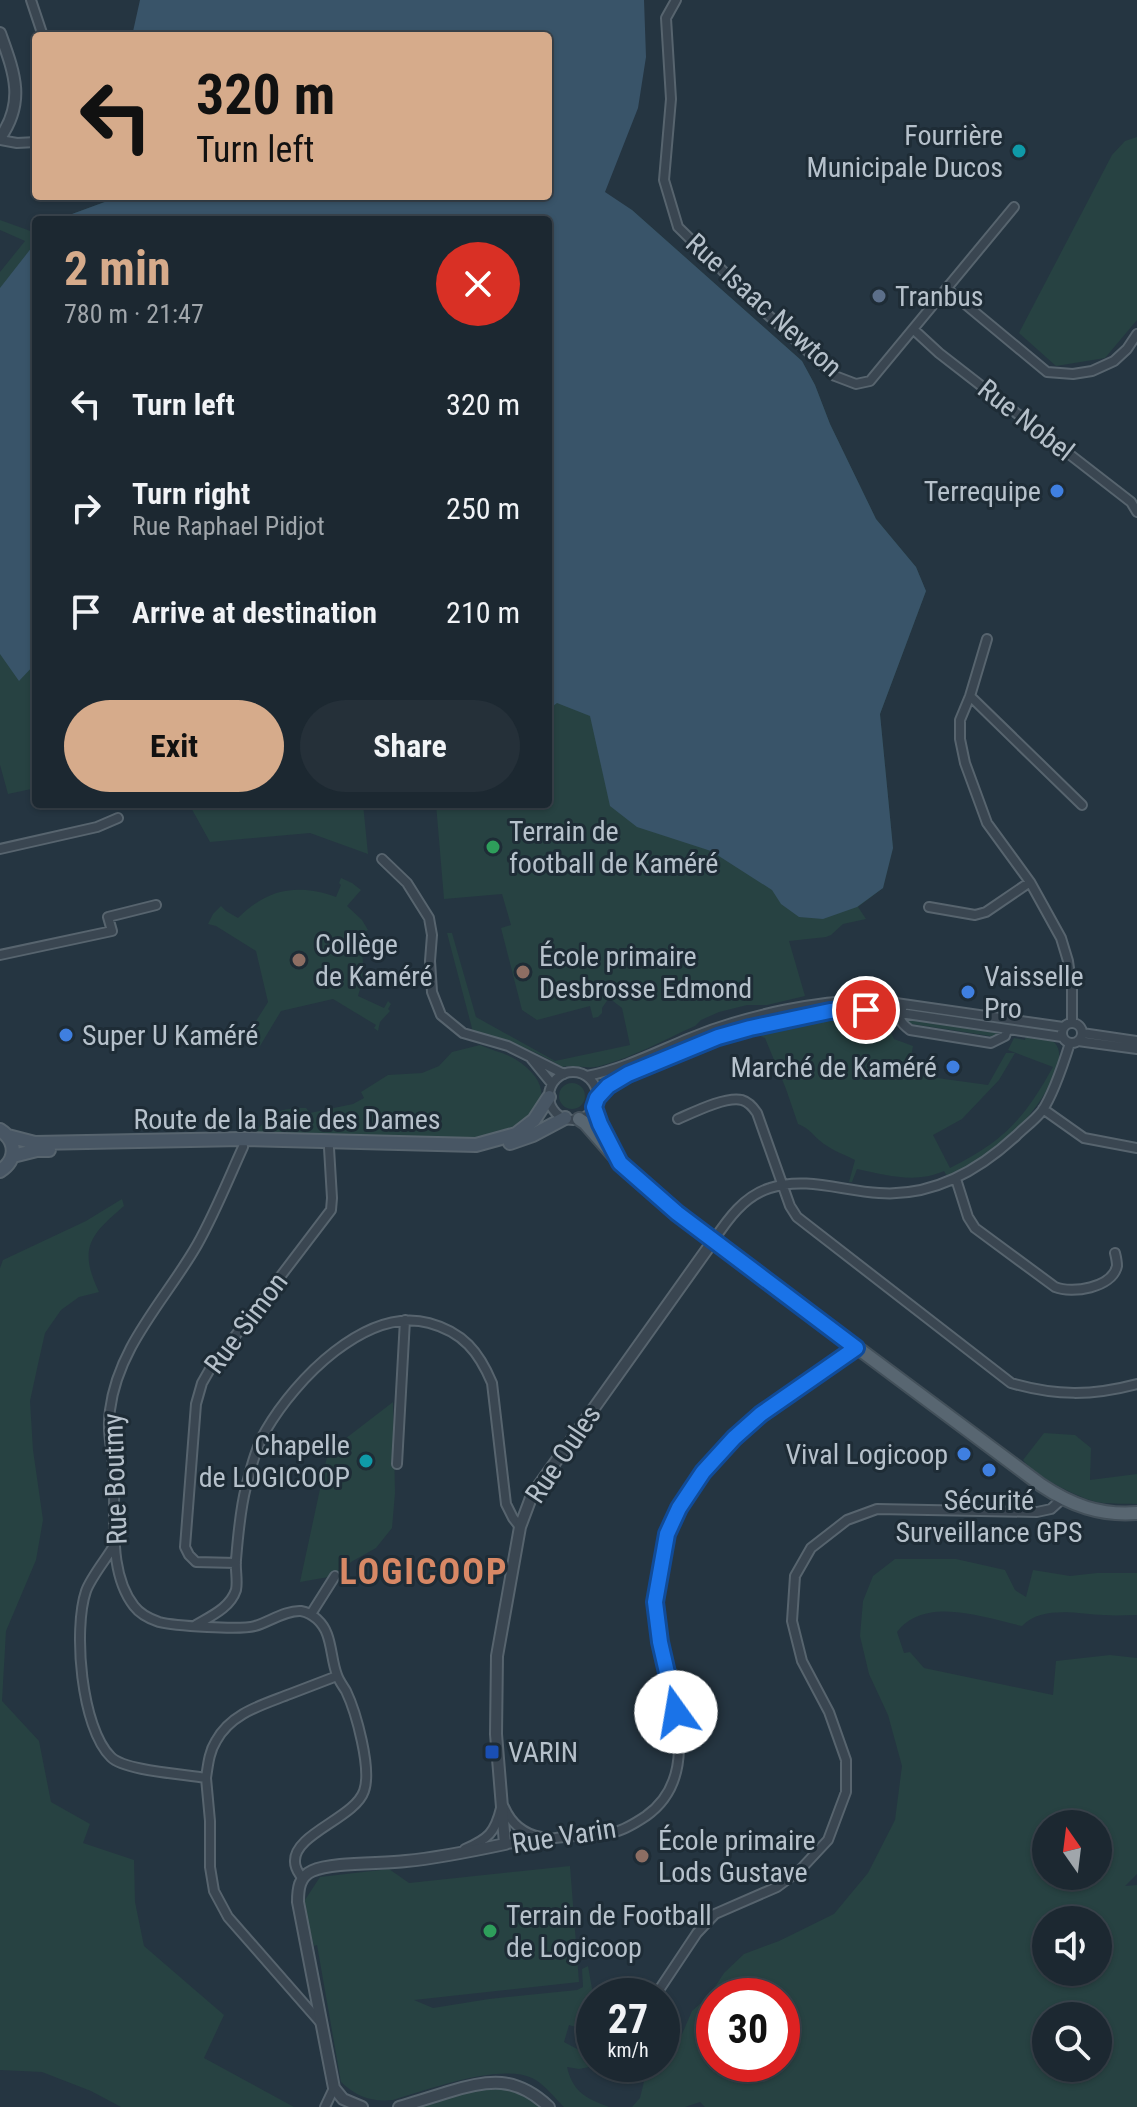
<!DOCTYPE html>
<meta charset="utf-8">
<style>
body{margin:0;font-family:"Roboto Condensed",sans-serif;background:#253039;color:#f1f3f6;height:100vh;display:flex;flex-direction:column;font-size:30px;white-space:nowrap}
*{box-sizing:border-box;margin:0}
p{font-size:26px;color:#a0a6ab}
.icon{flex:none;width:44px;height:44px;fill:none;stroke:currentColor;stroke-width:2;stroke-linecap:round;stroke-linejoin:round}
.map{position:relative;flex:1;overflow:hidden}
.drawer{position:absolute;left:32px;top:216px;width:520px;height:592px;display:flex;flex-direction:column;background:#1c2831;border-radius:8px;box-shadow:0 2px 6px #0004,0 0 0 2px #3a444d}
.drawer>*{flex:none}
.banner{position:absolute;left:32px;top:32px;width:520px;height:168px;border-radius:8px;box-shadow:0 2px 6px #0004,0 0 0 2px #3a444d;background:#d6ab8b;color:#111;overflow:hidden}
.needle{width:52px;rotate:346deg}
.controls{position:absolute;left:1032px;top:1810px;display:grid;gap:16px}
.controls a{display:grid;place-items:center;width:80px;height:80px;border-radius:50%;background:#1c2831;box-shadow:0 2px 6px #0004,0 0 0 2px #3a444d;font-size:40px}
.speed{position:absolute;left:576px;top:1978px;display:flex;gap:16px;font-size:40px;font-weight:700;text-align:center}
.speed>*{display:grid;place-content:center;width:104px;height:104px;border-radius:50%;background:#1c2831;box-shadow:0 2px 6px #0004,0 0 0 2px #3a444d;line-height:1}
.speed small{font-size:20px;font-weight:400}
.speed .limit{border:12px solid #d22;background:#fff;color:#111}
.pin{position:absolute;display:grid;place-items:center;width:68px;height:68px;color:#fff;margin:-34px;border:4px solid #fff;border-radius:50%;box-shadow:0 2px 8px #0007}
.me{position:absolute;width:88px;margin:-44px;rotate:347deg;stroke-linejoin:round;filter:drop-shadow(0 0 6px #0008)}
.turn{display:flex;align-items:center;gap:28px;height:168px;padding:0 32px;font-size:36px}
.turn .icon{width:104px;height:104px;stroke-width:2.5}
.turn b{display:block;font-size:56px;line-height:68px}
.round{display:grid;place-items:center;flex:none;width:84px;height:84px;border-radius:42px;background:#253039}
.overview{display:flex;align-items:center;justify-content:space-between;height:136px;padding:0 32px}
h1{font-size:48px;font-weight:700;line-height:60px;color:#d6ab8b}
.button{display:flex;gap:16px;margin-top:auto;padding:16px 32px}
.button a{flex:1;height:92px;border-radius:48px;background:#d6ab8b;color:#111;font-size:32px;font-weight:700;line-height:92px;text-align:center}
.button a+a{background:#253039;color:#f1f3f6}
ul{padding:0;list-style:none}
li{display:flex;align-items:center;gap:24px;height:104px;padding:0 32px}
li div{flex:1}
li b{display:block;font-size:30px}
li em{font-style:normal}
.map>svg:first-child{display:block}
</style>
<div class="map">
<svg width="1137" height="2107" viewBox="0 0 1137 2107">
<rect width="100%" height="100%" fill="#253541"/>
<path fill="#274242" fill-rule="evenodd" d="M1137,137V320L1105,358L1056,366L1019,333L1112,155L1125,141Z
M585,193L632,210L802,361L815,385L830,424L876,519L916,567L926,591L880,714L893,848L883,888L858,907L866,919L843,924L831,935L826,937L789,941L805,996L767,1005H747L719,1012L701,1020L695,1026C663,1040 634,1057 600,1066C587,1070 575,1064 562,1067C536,1050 503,1040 473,1032L447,933H452L476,1017L555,1061L630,1045L622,1008L609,998L602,1008V1013L598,1017L593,1018L590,1006L537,1020L522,1010L501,928L511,925L502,894L444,899L436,804H548V220H63L72,214L121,196H548Z
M0,220L36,233V788L8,794L0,765V272L25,241L0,230Z
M189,804H363L368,854L310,833L210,842Z
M341,878L352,883L361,890L347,906L362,920L368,930L357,936C365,958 365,974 358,996L384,1008L388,1001L391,1004L388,1009L390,1011L380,1022L378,1031L374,1028L376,1025L333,999L281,1011L260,1046L246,1037L268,1002L256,951L216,926L208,924L213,914L221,906L226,911L238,918C267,889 297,883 336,897L341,885L339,883Z
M870,1003L894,1005V1008L870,1007L772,1020L616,1078L601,1087L597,1081L736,1025L826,1006Z
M867,1013L893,1015L897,1019L892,1020L888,1024L894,1039L913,1046L908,1074L988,1085L1006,1053H1015L999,1080L962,1119L933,1135L950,1168C1004,1141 1024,1119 1053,1067L1008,1050L1014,1038L1025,1040L1026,1035C1035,1036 1049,1036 1055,1043C1074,1065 1023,1127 1005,1141C987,1156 968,1167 948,1178L944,1171C915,1184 887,1175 857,1169L852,1182H849L855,1160C843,1154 829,1149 819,1140C810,1132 810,1129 798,1124L786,1089L765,1038L751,1032L769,1027L776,1028L807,1022L815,1017Z
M911,1017L992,1029L997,1032L998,1036L991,1043L990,1036L912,1024L910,1030L906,1021Z
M480,1045C491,1050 505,1053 515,1059C558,1086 545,1117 502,1133C491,1137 478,1138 466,1141L255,1135L256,1131C274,1112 278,1108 306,1108L310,1113L353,1104L364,1098L361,1092L388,1075L422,1073L439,1066L452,1052Z
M559 1096a13 13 0 1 1 26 0a13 13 0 1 1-26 0Z
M122,1199L124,1206C90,1235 78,1248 99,1292L79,1297L61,1310L45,1333L38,1364L30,1401L33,1450L43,1520L36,1560L6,1631L2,1701L39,1741L51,1802L90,1824L83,1843L134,1860L135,1902L144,1946L224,2015L204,2058L294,2107H121L91,2091L42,2072L0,2070V1268L3,1260L86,1221Z
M393,1402L395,1493L392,1528L376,1548L351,1562L340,1575L300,1582L328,1452Z
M1044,1433L1075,1435L1091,1448L1090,1480L1137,1474V1504C1123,1503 1106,1505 1093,1501C1073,1495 1035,1476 1023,1460Z
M895,1559H956L1005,1570L1015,1590L1026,1597L1033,1570L1070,1576L1097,1573H1137V1615C1126,1615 1115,1616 1104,1615C1078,1614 1042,1605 1022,1626C984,1618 926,1595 897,1632L904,1653L910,1652L924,1668L1053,1695L1056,1661L1110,1655L1137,1658V1874L1125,1886L1137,1885V2107H705L700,2102L685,2107H632L640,2098L648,2065L662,2064V2056L676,2048L692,2011L709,1996L724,1973L744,1954L779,1941L834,1914L868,1873L895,1820L902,1766L888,1715L869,1674L860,1636L863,1601L873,1576ZM1046,1824H1098V1876H1046ZM1046,1920H1098V1972H1046ZM714,1996H782V2064H714ZM1046,2016H1098V2068H1046Z
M570,1866L579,1982L414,2000L433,2008L489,1999L577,1990L583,1987L582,1969L588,1966L594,2000L593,2032L569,2025L564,2042L581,2051L594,2066L579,2069L567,2067C573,2092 585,2098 609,2107H564C556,2099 542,2082 532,2078C499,2063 427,2090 393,2100C371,2102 357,2097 341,2082L317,1945L314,1946L303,1903L320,1877L389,1869L409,1883Z
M502,2088L527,2096L540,2107H409L477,2090Z"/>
<path fill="#395469" d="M140,0H644L646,57L638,108L605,192L632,210L802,361L815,385L830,424L876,519L916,567L926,591L880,714L893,848L883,888L857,907L823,919L799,917L781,904L772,890L711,851L637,827L610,806L590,716L557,703L548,710V220H63L72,214L121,196H548V36H132Z
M36,242V663L19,681L0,654V288Z"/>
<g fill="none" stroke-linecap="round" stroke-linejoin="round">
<g stroke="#57646e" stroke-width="12">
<path id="minor" d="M31,0L43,36
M676,0L666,18L671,99L664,180L678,227L767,314L835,376L856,384L870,381L1014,207
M0,140L17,143L36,142
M947,289L1047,372L1073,374L1092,371L1114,361L1127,349L1137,334
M913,329L939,353L1131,502L1137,512
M987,639L970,696L960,720V739L965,763L987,823L1030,882L1061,938L1068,961L1072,989V1022
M970,696L1082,805
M0,849L97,827L118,818
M382,859L407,883L429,918L432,935L430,961L432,992L441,1015L463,1033L508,1046L530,1057
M929,907L975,915L986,912L1030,882
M0,955L112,931L108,917L156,905
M902,1009C898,1020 901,1023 910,1030L991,1043L1005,1036L1007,1030
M1062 1033a10 10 0 1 1 20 0a10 10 0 1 1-20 0Z
M1082,1033L1137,1041
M1078,1041L1137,1049
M549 1096a24 24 0 1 1 48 0a24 24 0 1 1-48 0Z
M587,1076C623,1069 656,1052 690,1038C743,1016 825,997 882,1001L1063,1027
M552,1084L530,1057L564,1074
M597,1098L608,1086L628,1074L718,1037L750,1028L830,1011L866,1010L900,1013L1062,1037
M1043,1109L1084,1138L1137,1148
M678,1119C694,1112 726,1096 742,1100C749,1102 753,1107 757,1113L790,1206L797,1217L1011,1383C1056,1396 1092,1396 1137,1384
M243,1147C228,1180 215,1213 197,1245C166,1299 118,1346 110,1410C107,1429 111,1446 113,1464C115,1478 114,1493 114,1507C114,1539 113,1579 134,1606C140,1614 150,1619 159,1622C174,1626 241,1630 255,1626C269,1622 286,1610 301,1611C313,1613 323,1623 327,1634C332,1647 332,1662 337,1675C339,1681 343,1686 346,1691C356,1712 372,1769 364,1791C355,1818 293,1834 295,1862C295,1869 299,1873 302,1878
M956,1179L968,1217L975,1228L1055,1287C1072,1294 1112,1288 1117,1266C1117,1261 1116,1257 1115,1253
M713,1241C728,1219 744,1196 770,1188C805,1176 843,1191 879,1193C931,1197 978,1171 1016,1136C1024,1128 1035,1120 1042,1111C1053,1095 1064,1062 1070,1043
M397,1464L405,1320
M115,1544C107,1558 91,1577 86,1591C73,1629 81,1728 111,1757C125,1771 184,1774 206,1778C208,1765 209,1752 216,1741C231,1713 262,1705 290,1694C306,1688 321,1682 337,1676
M236,1563L196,1562L189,1555L185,1547L196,1404L202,1383L210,1369L331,1210L332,1198L329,1148
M311,1614L335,1576
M196,1625C211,1616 230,1608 236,1590C238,1581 235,1569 236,1560C238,1536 240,1510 246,1487C251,1468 256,1447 266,1430C295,1380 366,1306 429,1323C463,1332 479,1352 492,1383L506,1504L513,1518L520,1527
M206,1778L210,1821V1867L214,1891L228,1917L320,2022
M504,1807C511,1823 523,1834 541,1837
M505,1844C525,1842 545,1839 565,1837C581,1835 598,1836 614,1832C625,1830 637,1822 646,1816C714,1768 656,1668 655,1604C654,1588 662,1547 668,1532C684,1488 725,1442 761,1414C792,1390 826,1372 856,1348
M465,1849C488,1839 495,1833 501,1808
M655,1996L697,1933L715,1914L777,1887L800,1870L828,1840L846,1792V1760L829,1712L802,1661L792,1621L795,1576L811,1548L847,1520L877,1509L1037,1512L1051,1509L1062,1499
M325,2107L334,2088"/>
</g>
<g stroke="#57646e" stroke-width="14">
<path id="tertiary" d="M0,33C14,72 26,101 0,138
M362,2107L343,2099L334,2088L298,1902C298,1889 299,1877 312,1871C332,1862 382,1864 406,1861C439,1858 472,1851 505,1844L496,1734L497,1656L520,1527L532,1495L713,1241
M399,2107C416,2102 432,2097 448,2092C489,2079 516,2076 549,2107"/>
</g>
<g stroke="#57646e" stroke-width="16">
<path id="secondary" d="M0,1130C17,1141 17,1160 0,1171
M8,1136L35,1143L242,1139L476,1145L516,1134L534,1120L549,1097
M510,1143L533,1135L565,1118
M13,1156L37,1150H49"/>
</g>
<g stroke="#43505a" stroke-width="16">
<path id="primary" d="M594,1107L600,1124L609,1142
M579,1119L585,1123L620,1163L677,1213L1041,1485C1071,1505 1100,1516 1137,1513"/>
</g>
<use href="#minor" stroke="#3a4651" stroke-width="8"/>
<use href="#tertiary" stroke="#3a4651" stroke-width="10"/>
<use href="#secondary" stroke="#485664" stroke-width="12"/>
<use href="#primary" stroke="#586671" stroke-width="12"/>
</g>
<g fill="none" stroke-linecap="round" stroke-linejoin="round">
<g stroke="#114b97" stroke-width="20">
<path id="route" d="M676,1712L660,1642L655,1602L667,1534L679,1508L703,1472L734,1438L761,1414L856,1348L677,1213L620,1163L600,1124L594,1107L597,1098L608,1086L628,1074L718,1037L750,1028L830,1011L866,1010"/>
</g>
<use href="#route" stroke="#1a73e8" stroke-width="14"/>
</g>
<g fill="#0f9aa8" stroke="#1e2c36" stroke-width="3">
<circle cx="1019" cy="151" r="8"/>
<circle cx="366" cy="1461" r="8"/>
</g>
<circle fill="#5c6f8a" stroke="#1e2c36" stroke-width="3" cx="879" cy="296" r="8"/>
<g fill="#3f7fe0" stroke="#1e2c36" stroke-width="3">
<circle cx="1057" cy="491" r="8"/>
<circle cx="968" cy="992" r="8"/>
<circle cx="66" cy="1035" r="8"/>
<circle cx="953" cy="1067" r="8"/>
<circle cx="964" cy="1454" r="8"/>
<circle cx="989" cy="1470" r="8"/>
</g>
<g fill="#2e9e5b" stroke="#1e2c36" stroke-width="3">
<circle cx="493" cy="847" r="8"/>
<circle cx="490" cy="1931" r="8"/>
</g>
<g fill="#8d6e63" stroke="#1e2c36" stroke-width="3">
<circle cx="299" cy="960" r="8"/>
<circle cx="523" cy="972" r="8"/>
<circle cx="642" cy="1856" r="8"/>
</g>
<rect fill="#1a4fb4" stroke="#1e2c36" stroke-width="3" x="484" y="1744" width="16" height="16" rx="4"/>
<g text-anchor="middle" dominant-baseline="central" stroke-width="6" stroke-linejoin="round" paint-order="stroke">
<g font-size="28" fill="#b6c1cb" stroke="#1e2c36" text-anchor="start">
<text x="1003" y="135" text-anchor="end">Fourrière<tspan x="1003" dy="32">Municipale Ducos</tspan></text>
<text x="895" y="296">Tranbus</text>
<text x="1041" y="491" text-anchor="end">Terrequipe</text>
<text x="509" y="831">Terrain de<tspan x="509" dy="32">football de Kaméré</tspan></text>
<text x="315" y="944">Collège<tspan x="315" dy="32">de Kaméré</tspan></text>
<text x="539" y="956">École primaire<tspan x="539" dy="32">Desbrosse Edmond</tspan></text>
<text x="984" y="976">Vaisselle<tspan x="984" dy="32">Pro</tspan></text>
<text x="82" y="1035">Super U Kaméré</text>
<text x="937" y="1067" text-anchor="end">Marché de Kaméré</text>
<text x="350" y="1445" text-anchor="end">Chapelle<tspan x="350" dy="32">de LOGICOOP</tspan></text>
<text x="948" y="1454" text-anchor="end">Vival Logicoop</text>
<text x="989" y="1500" text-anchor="middle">Sécurité<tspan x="989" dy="32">Surveillance GPS</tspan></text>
<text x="508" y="1752">VARIN</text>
<text x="658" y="1840">École primaire<tspan x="658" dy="32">Lods Gustave</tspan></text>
<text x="506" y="1915">Terrain de Football<tspan x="506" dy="32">de Logicoop</tspan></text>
</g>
<g font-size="28" fill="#b6c1cb" stroke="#1e2c36">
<text transform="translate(764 305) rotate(42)">Rue Isaac Newton</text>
<text transform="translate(1026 420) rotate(38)">Rue Nobel</text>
<text x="287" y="1119">Route de la Baie des Dames</text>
<text transform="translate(246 1323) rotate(-53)">Rue Simon</text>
<text transform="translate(563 1454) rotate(-56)">Rue Oules</text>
<text transform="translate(115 1479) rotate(-92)">Rue Boutmy</text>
<text transform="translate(564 1836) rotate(-9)">Rue Varin</text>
</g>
<g font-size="36" font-weight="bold" letter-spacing="2" fill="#d88865" stroke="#1e2c36">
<text x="424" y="1572">LOGICOOP</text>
</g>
</g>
</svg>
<div class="controls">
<a><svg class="needle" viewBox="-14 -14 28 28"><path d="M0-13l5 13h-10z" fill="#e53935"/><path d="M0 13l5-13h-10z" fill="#a0a6ab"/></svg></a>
<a><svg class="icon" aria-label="sound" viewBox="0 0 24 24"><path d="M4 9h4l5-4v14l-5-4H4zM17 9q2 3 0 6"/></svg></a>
<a><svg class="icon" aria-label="search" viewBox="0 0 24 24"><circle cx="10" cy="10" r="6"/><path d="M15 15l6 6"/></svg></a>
</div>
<div class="speed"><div>27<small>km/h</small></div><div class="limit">30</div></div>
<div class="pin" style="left:866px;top:1010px;background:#d93025"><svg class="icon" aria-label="arrive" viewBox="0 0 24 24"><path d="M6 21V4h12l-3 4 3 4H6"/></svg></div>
<svg class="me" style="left:676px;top:1712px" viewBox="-20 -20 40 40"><circle r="19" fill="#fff"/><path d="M0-13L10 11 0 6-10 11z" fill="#1a73e8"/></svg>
<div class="banner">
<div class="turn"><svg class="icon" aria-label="left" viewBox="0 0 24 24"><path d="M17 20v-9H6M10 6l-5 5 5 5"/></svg><div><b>320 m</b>Turn left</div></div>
</div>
<section class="drawer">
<div class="overview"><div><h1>2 min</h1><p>780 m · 21:47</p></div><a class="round" style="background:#d93025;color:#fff"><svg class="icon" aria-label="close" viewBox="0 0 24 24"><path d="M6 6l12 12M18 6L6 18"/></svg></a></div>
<ul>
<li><svg class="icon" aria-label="left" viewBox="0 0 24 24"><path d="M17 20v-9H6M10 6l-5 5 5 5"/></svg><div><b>Turn left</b></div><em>320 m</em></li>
<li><svg class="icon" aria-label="right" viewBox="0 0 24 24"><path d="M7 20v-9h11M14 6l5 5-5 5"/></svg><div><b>Turn right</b><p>Rue Raphael Pidjot</p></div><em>250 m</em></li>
<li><svg class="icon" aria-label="arrive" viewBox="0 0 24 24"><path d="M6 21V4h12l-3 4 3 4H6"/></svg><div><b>Arrive at destination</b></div><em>210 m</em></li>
</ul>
<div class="button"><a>Exit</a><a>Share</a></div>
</section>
</div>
